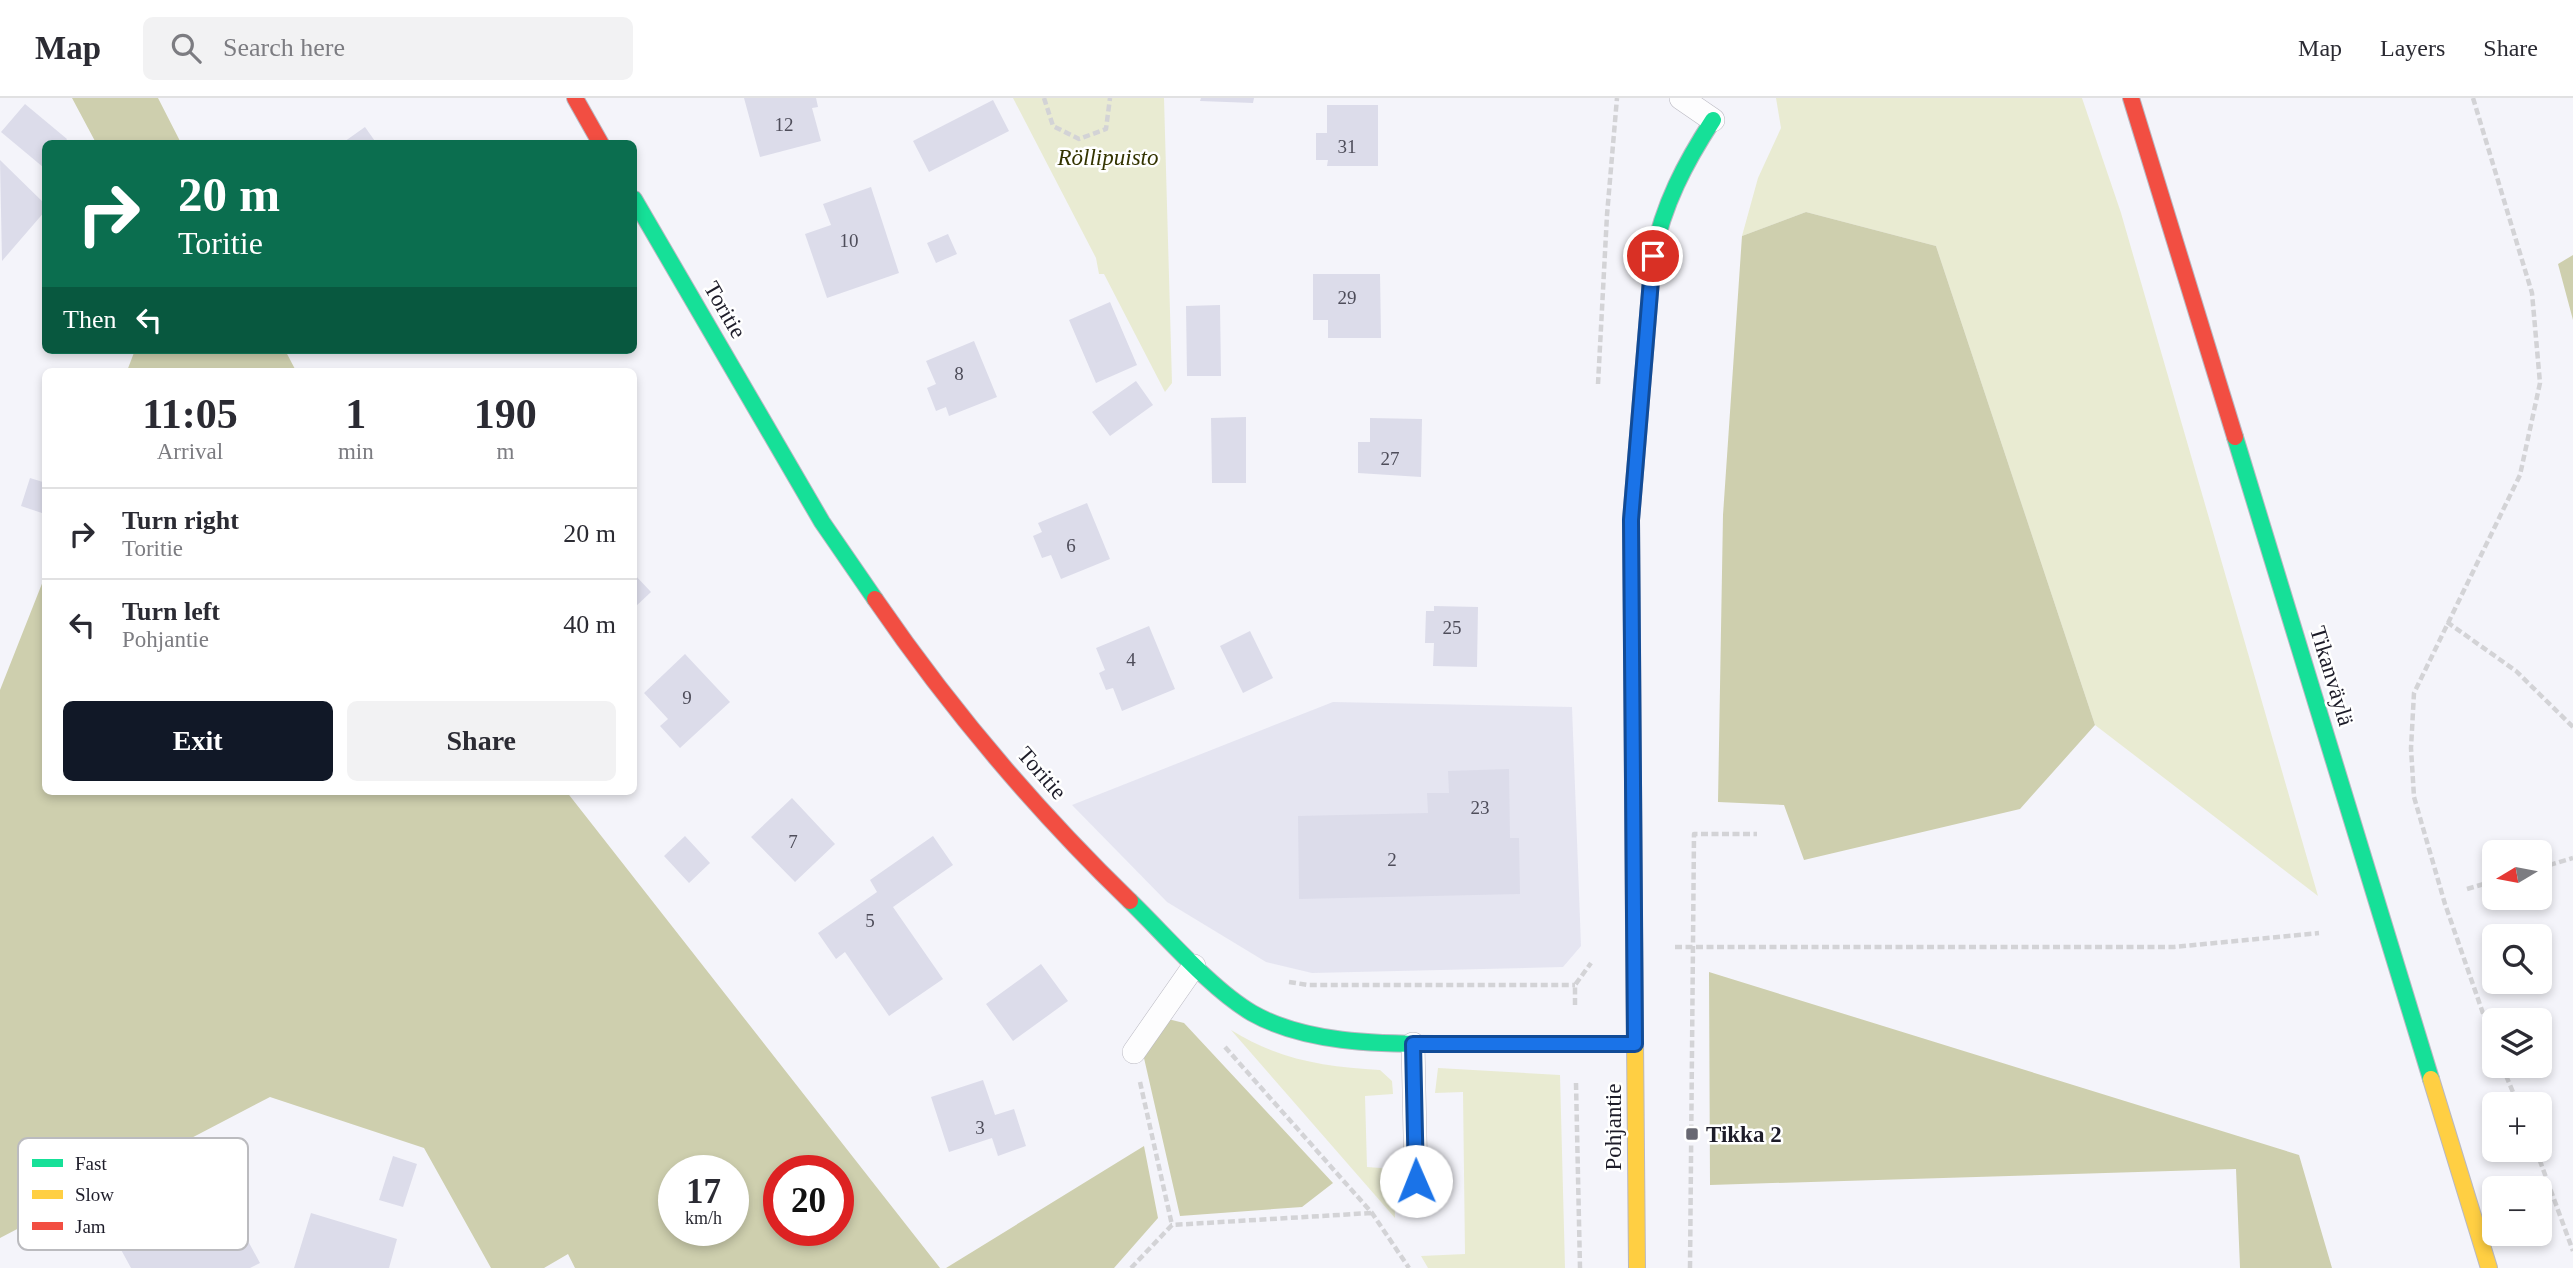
<!DOCTYPE html>
<meta charset="utf-8">
<style>
body{margin:0;font-family:Georgia,serif;background:#f2f2f3;color:#2b2b33;height:100vh;display:flex;flex-direction:column;font-size:26px;white-space:nowrap}
*{box-sizing:border-box;margin:0}
p{font-size:23px;color:#7c7c81}
.icon{flex:none;width:38px;height:38px;fill:none;stroke:currentColor;stroke-width:2;stroke-linecap:round;stroke-linejoin:round}
.map{position:relative;flex:1;overflow:hidden}
.drawer{position:absolute;left:42px;top:270px;width:595px;height:427px;display:flex;flex-direction:column;background:#fff;border-radius:10px;box-shadow:0 4px 10px #0003}
.drawer>*{flex:none}
.guide{position:absolute;left:42px;top:42px;width:595px;height:214px;border-radius:10px;box-shadow:0 4px 10px #0003;background:#0b6e4f;color:#fff;overflow:hidden}
.needle{width:46px;rotate:260deg}
.buttons{position:absolute;left:2482px;top:742px;display:grid;gap:14px}
.buttons a{display:grid;place-items:center;width:70px;height:70px;border-radius:10px;background:#fff;box-shadow:0 4px 10px #0003;font-size:35px}
.speed{position:absolute;left:658px;top:1057px;display:flex;gap:14px;font-size:35px;font-weight:700;text-align:center}
.speed>*{display:grid;place-content:center;width:91px;height:91px;border-radius:50%;background:#fff;box-shadow:0 4px 10px #0003;line-height:1}
.speed small{font-size:18px;font-weight:400}
.speed .limit{border:10px solid #d22;background:#fff;color:#111}
.pin{position:absolute;display:grid;place-items:center;width:60px;height:60px;color:#fff;margin:-30px;border:4px solid #fff;border-radius:50%;box-shadow:0 2px 7px #0007}
.me{position:absolute;width:77px;margin:-38px;rotate:359deg;stroke-linejoin:round;filter:drop-shadow(0 0 5px #0008)}
.turn{display:flex;align-items:center;gap:24px;height:147px;padding:0 21px;font-size:32px}
.turn .icon{width:91px;height:91px;stroke-width:2.5}
.turn b{display:block;font-size:49px;line-height:60px}
.then{display:flex;align-items:center;height:66px;padding:0 21px;background:#0003;gap:14px;font-size:26px}
.eta{display:flex;justify-content:space-evenly;align-items:center;height:119px;text-align:center}
.eta b{font-size:42px;font-weight:700;line-height:49px}
.button{display:flex;gap:14px;margin-top:auto;padding:14px 21px}
.button a{flex:1;height:80px;border-radius:10px;background:#111827;color:#fff;font-size:28px;font-weight:700;line-height:80px;text-align:center}
.button a+a{background:#f2f2f3;color:#2b2b33}
ul{padding:0;list-style:none}
li{display:flex;align-items:center;gap:21px;height:91px;padding:0 21px;border-top:2px solid #e1e1e2}
li div{flex:1}
li b{display:block;font-size:26px}
li em{font-style:normal}
header{display:flex;align-items:center;gap:42px;box-sizing:border-box;height:98px;padding:0 35px;background:#fff;border-bottom:2px solid #e1e1e2}
header strong{font-size:33px}
nav{display:flex;gap:38px;margin-inline-start:auto;font-size:24px}
.search{width:490px;height:63px;background:#f2f2f3;display:flex;align-items:center;gap:18px;box-sizing:border-box;padding:0 24px;border-radius:10px;color:#7c7c81;font-size:26px}
.map>svg:first-child{display:block}
</style>
<header>
<strong>Map</strong>
<div class="search"><svg class="icon" aria-label="search" viewBox="0 0 24 24"><circle cx="10" cy="10" r="6"/><path d="M15 15l6 6"/></svg>Search here</div>
<nav><a>Map</a><a>Layers</a><a>Share</a></nav>
</header>
<div class="map">
<svg width="2573" height="1170" viewBox="0 0 2573 1170">
<rect width="100%" height="100%" fill="#f4f4fa"/>
<path fill="#e5e5f1" d="M1333,604L1572,609L1581,848L1563,869L1312,875L1266,864L1167,804L1072,707Z"/>
<path fill="#e9ebd2" d="M1013,0H1164L1172,285L1165,294L1104,176H1099L1096,160Z
M1776,0H2082L2121,115L2318,798L2095,627L1936,148L1806,114L1742,138L1758,80L1781,30Z
M1231,932C1279,962 1325,969 1380,972L1392,983L1393,996L1365,998L1367,1069L1394,1071L1395,1120Z
M1438,970L1560,977L1565,1170H1428L1421,1158L1465,1156L1463,994L1435,995Z"/>
<path fill="#cecfae" fill-rule="evenodd" d="M72,0H158L181,45H96Z
M1806,114L1936,148L2095,627L2020,711L1804,762L1784,707L1718,704L1723,417L1742,138Z
M2573,157V222L2558,166Z
M135,252H285L296,273H127Z
M45,478L46,693H566L940,1170H575L568,1156L544,1170H491L424,1050L270,999L0,1140V592ZM674,1073H733V1132H674ZM779,1073H838V1132H779Z
M1709,874L2299,1057L2332,1170H2240L2236,1071L1710,1087Z
M1168,921L1184,925L1333,1085L1302,1109L1180,1118L1144,960Z
M1144,1048L1158,1120L1114,1170H946Z"/>
<path fill="#dcdcea" d="M744,0H816L818,9L812,10L821,43L760,59Z
M1201,0H1254L1253,5L1200,3Z
M993,2L1009,33L929,74L913,43Z
M25,6L67,41L64,46H46L43,69L1,34Z
M1327,7H1378V68H1327L1328,62H1316V35H1327Z
M365,29L377,46H341Z
M0,62L46,107V112L2,163Z
M871,89L899,175L827,200L805,136L831,127L823,106Z
M948,136L957,156L936,165L927,145Z
M1313,176H1380L1381,240H1328V222H1313Z
M1110,204L1137,267L1096,285L1069,222Z
M1220,207L1221,278H1187L1186,208Z
M974,243L997,299L949,318L946,309L936,313L927,290L936,286L926,263Z
M1136,283L1153,307L1110,338L1092,314Z
M1246,319V385H1212L1211,320Z
M1370,320L1422,321L1421,379L1358,375V344H1370Z
M30,380L46,385L45,416L21,408Z
M1087,405L1110,461L1061,481L1051,457L1042,460L1033,438L1042,434L1038,425Z
M634,476L651,494L634,510Z
M1434,508L1478,509L1477,569L1433,568L1434,545H1425L1426,513H1434Z
M1149,528L1175,591L1122,613L1113,590L1106,592L1099,575L1105,572L1096,550Z
M1250,533L1273,580L1243,595L1220,548Z
M685,556L730,604L680,650L660,628L668,621L644,595Z
M1509,671L1510,740H1519L1520,796L1299,801L1298,718L1428,715L1427,695H1449L1448,673Z
M792,700L835,746L795,784L751,739Z
M685,738L710,765L689,785L664,758Z
M933,738L953,767L893,809L943,881L889,918L845,854L836,861L818,835L877,794L870,782Z
M1041,866L1068,903L1013,943L986,906Z
M983,982L995,1017L1014,1011L1026,1048L998,1058L992,1040L949,1054L931,999Z
M393,1058L417,1066L403,1109L379,1102Z
M231,1112L260,1165L250,1170H131L113,1137L152,1116L168,1146Z
M311,1115L397,1141L389,1170H294Z"/>
<g fill="none" stroke-linecap="round" stroke-linejoin="round">
<g stroke="#b9b8c1" stroke-width="24">
<path id="lane" d="M1681,0L1713,22
M1413,946L1416,1083
M1134,954L1194,868"/>
</g>
<g stroke="#b9b8c1" stroke-width="18">
<path id="fast" d="M634,101L822,424L875,501
M2235,339L2431,981
M1632,540L1631,422L1653,158C1663,107 1685,65 1713,22
M1130,803C1165,837 1211,891 1252,915C1305,945 1377,946 1436,946"/>
</g>
<g stroke="#b9b8c1" stroke-width="18">
<path id="slow" d="M1634,827L1637,1170
M1436,946H1635
M2431,981L2489,1170"/>
</g>
<g stroke="#b9b8c1" stroke-width="18">
<path id="jam" d="M575,0L601,46
M2131,0L2235,339
M875,501C949,609 1036,712 1130,803
M1632,540L1634,827"/>
</g>
<path stroke="#d3d3d6" stroke-width="4.5" stroke-dasharray="7 3.5" stroke-linecap="butt" d="M1044,0L1053,28L1079,41L1106,31L1110,0
M2473,0L2532,195L2540,285L2520,377L2414,595L2411,650L2414,699L2445,806L2494,947
M1598,286L1607,117L1617,0
M2447,524L2516,573L2573,629
M2539,770L2573,760
M2467,791L2494,783
M1675,849H2174L2319,835
M1289,884L1308,887H1575
M1575,907V887L1591,865
M1225,949L1372,1115L1409,1170
M2502,968L2518,1006
M1140,984L1172,1127
M1576,985L1580,1170
M2536,1052L2573,1153
M1131,1170L1172,1127L1371,1115
M1690,1170L1694,736H1757"/>
<use href="#lane" stroke="#fdfdfe" stroke-width="23"/>
<use href="#fast" stroke="#16e098" stroke-width="16"/>
<use href="#slow" stroke="#ffcf43" stroke-width="16"/>
<use href="#jam" stroke="#f24e42" stroke-width="16"/>
</g>
<g fill="none" stroke-linecap="round" stroke-linejoin="round">
<g stroke="#114b97" stroke-width="18">
<path id="route" d="M1416,1083L1413,946H1635L1631,422L1653,158"/>
</g>
<use href="#route" stroke="#1a73e8" stroke-width="12"/>
</g>
<rect fill="#686872" stroke="#fff" stroke-width="2.5" x="1685" y="1029" width="14" height="14" rx="3.5"/>
<g text-anchor="middle" dominant-baseline="central" stroke-width="5" stroke-linejoin="round" paint-order="stroke">
<g font-size="19" fill="#4e4d5a">
<text x="784" y="26">12</text>
<text x="1347" y="48">31</text>
<text x="849" y="142">10</text>
<text x="1347" y="199">29</text>
<text x="959" y="275">8</text>
<text x="1390" y="360">27</text>
<text x="1071" y="447">6</text>
<text x="1452" y="529">25</text>
<text x="1131" y="561">4</text>
<text x="687" y="599">9</text>
<text x="1480" y="709">23</text>
<text x="793" y="743">7</text>
<text x="1392" y="761">2</text>
<text x="870" y="822">5</text>
<text x="980" y="1029">3</text>
</g>
<g font-size="23" font-style="italic" fill="#343400" stroke="#fff">
<text x="1108" y="59">Röllipuisto</text>
</g>
<g font-size="23" fill="#1d1c29" stroke="#fff">
<text transform="translate(725 212) rotate(60)">Toritie</text>
<text transform="translate(2332 578) rotate(73)">Tikanväylä</text>
<text transform="translate(1042 675) rotate(49)">Toritie</text>
<text transform="translate(1613 1029) rotate(-90)">Pohjantie</text>
</g>
<g font-size="23" font-weight="bold" fill="#1d1c29" stroke="#fff" text-anchor="start">
<text x="1706" y="1036">Tikka 2</text>
</g>
</g>
<rect x="18" y="1040" width="230" height="112" rx="10" fill="#fff" stroke="#bbbbbf" stroke-width="2"/>
<rect x="32" y="1061" width="31" height="8" fill="#16e098"/>
<rect x="32" y="1092" width="31" height="9" fill="#ffcf43"/>
<rect x="32" y="1124" width="31" height="8" fill="#f24e42"/>
<g font-size="19" fill="#1d1c29">
<text x="75" y="1072">Fast</text>
<text x="75" y="1103">Slow</text>
<text x="75" y="1135">Jam</text>
</g>
</svg>
<div class="buttons">
<a><svg class="needle" viewBox="-14 -14 28 28"><path d="M0-13l5 13h-10z" fill="#e53935"/><path d="M0 13l5-13h-10z" fill="#7c7c81"/></svg></a>
<a><svg class="icon" aria-label="search" viewBox="0 0 24 24"><circle cx="10" cy="10" r="6"/><path d="M15 15l6 6"/></svg></a>
<a><svg class="icon" aria-label="layers" viewBox="0 0 24 24"><path d="M12 4l9 5-9 5-9-5zM3 14l9 5 9-5"/></svg></a>
<a>+</a>
<a>−</a>
</div>
<div class="speed"><div>17<small>km/h</small></div><div class="limit">20</div></div>
<div class="pin" style="left:1653px;top:158px;background:#d93025"><svg class="icon" aria-label="arrive" viewBox="0 0 24 24"><path d="M6 21V4h12l-3 4 3 4H6"/></svg></div>
<svg class="me" style="left:1416px;top:1083px" viewBox="-20 -20 40 40"><circle r="19" fill="#fff"/><path d="M0-13L10 11 0 6-10 11z" fill="#1a73e8"/></svg>
<div class="guide">
<div class="turn"><svg class="icon" aria-label="right" viewBox="0 0 24 24"><path d="M7 20v-9h11M14 6l5 5-5 5"/></svg><div><b>20 m</b>Toritie</div></div>
<div class="then">Then<svg class="icon" aria-label="left" viewBox="0 0 24 24"><path d="M17 20v-9H6M10 6l-5 5 5 5"/></svg></div>
</div>
<section class="drawer">
<div class="eta">
<div><b>11:05</b><p>Arrival</p></div>
<div><b>1</b><p>min</p></div>
<div><b>190</b><p>m</p></div>
</div>
<ul>
<li><svg class="icon" aria-label="right" viewBox="0 0 24 24"><path d="M7 20v-9h11M14 6l5 5-5 5"/></svg><div><b>Turn right</b><p>Toritie</p></div><em>20 m</em></li>
<li><svg class="icon" aria-label="left" viewBox="0 0 24 24"><path d="M17 20v-9H6M10 6l-5 5 5 5"/></svg><div><b>Turn left</b><p>Pohjantie</p></div><em>40 m</em></li>
</ul>
<div class="button"><a>Exit</a><a>Share</a></div>
</section>
</div>
